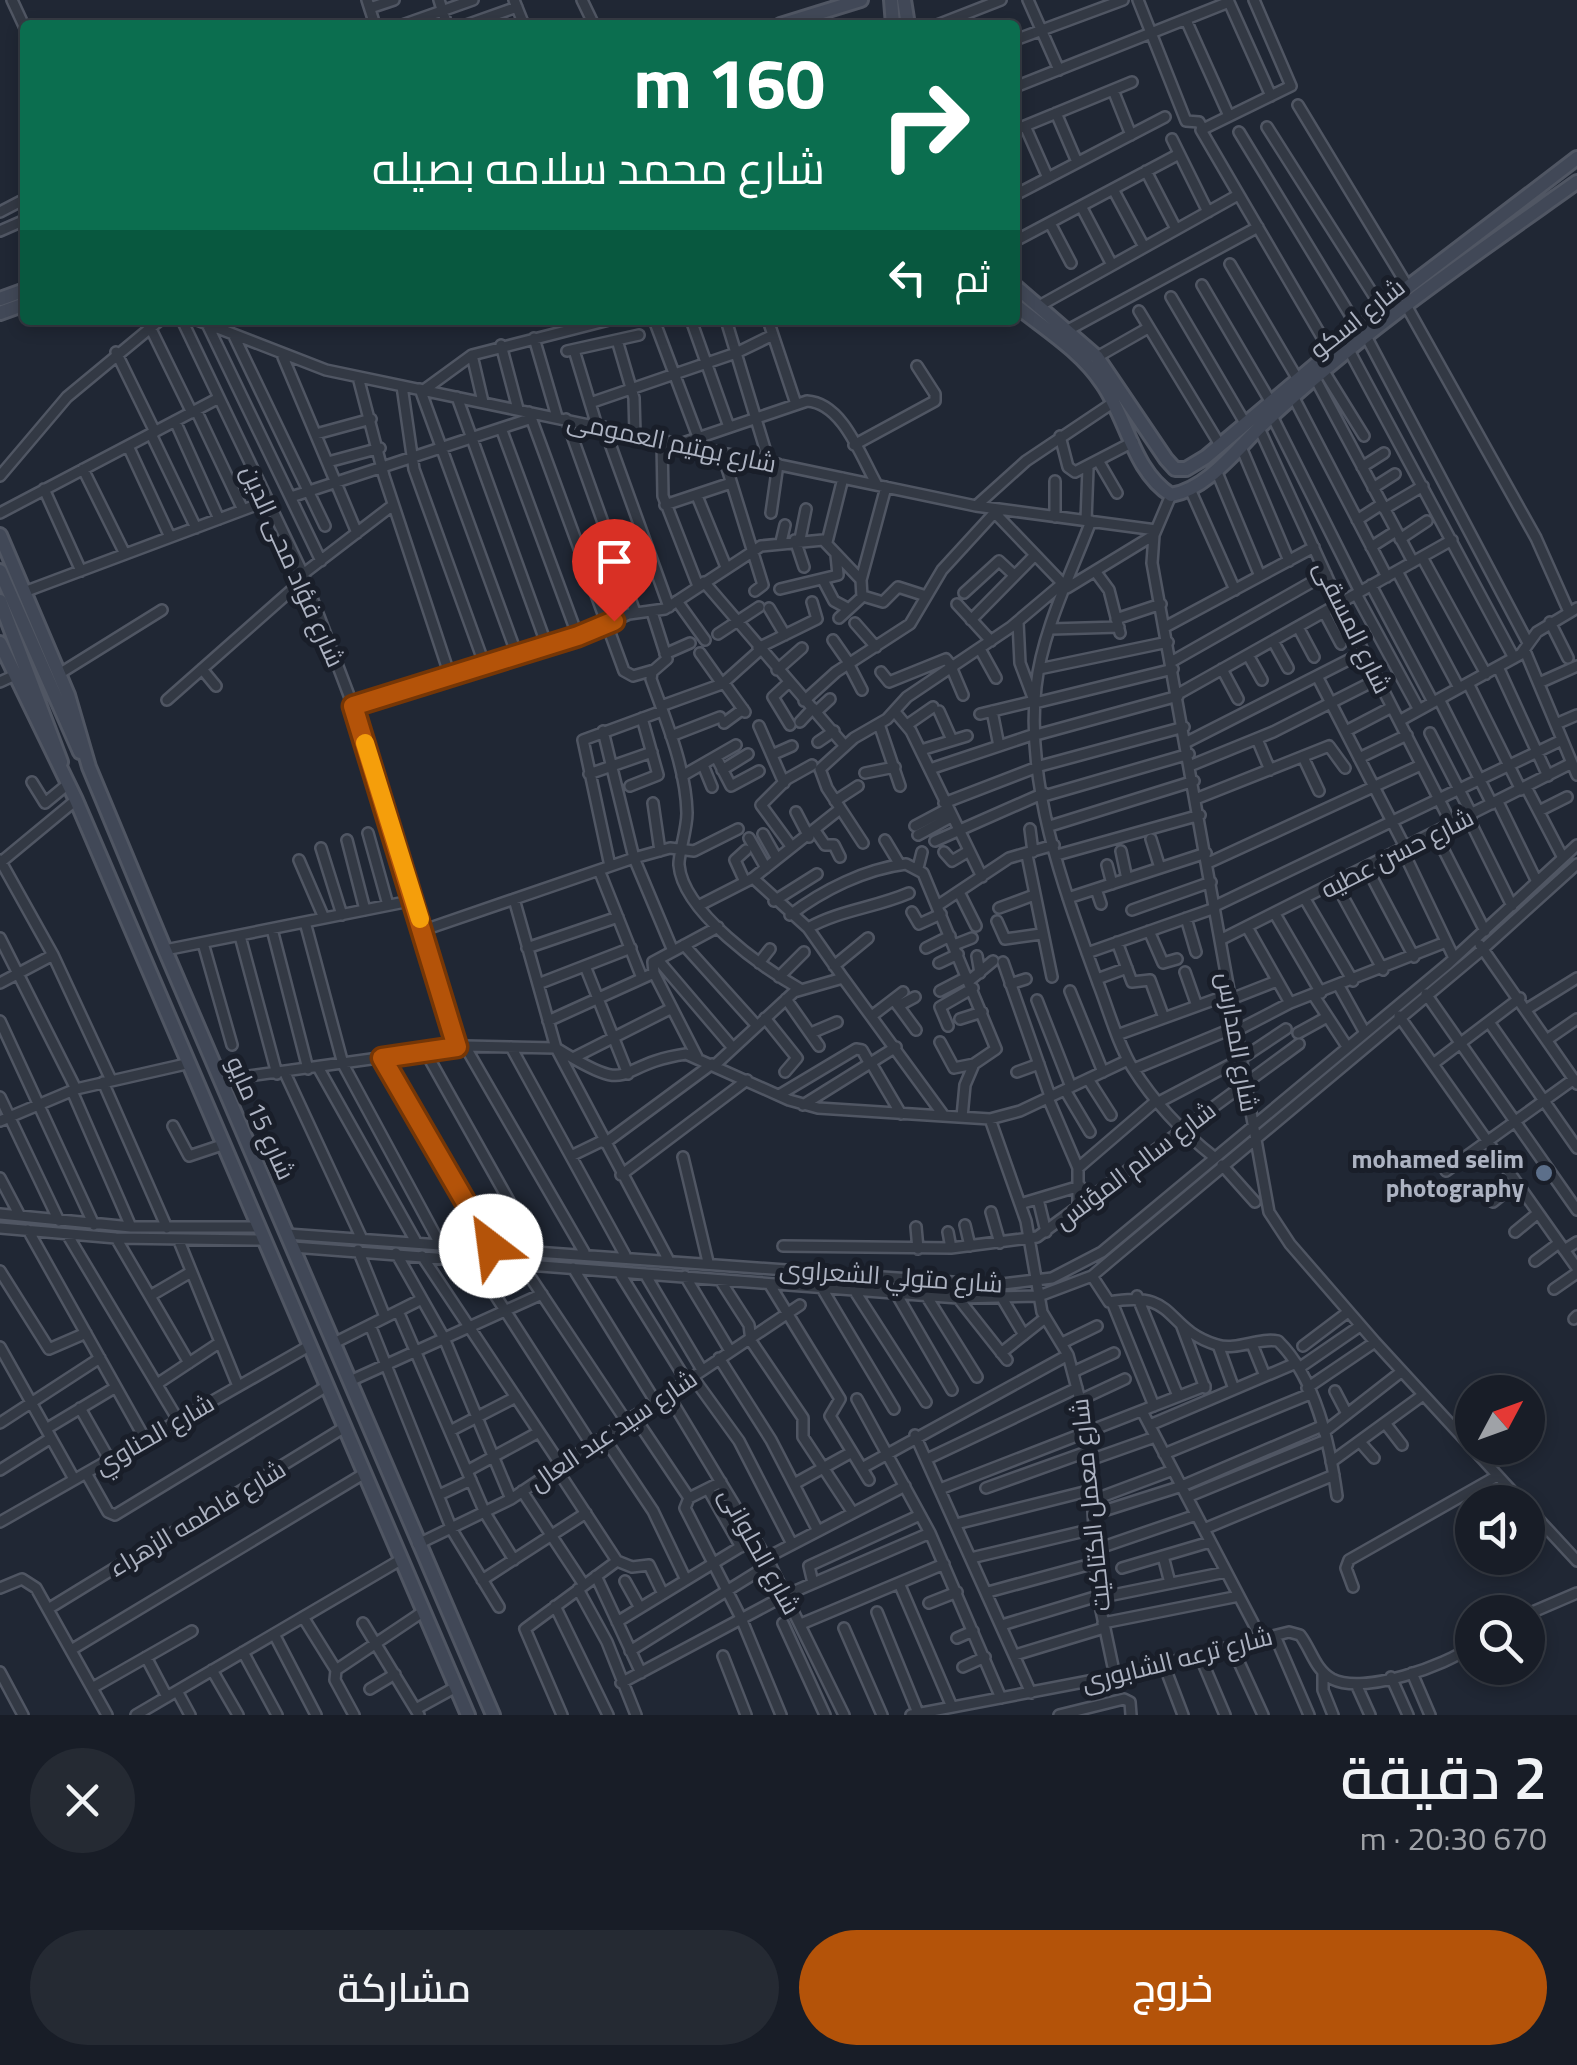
<!DOCTYPE html>
<html lang="ar">
<meta charset="utf-8">
<style>
body{margin:0;font-family:"Titillium Web",Cairo,sans-serif;background:#252a33;color:#f1f3f6;direction:rtl;height:100vh;display:flex;flex-direction:column;font-size:38px;white-space:nowrap}
*{box-sizing:border-box;margin:0}
p{font-size:32px;color:#9fa2a7}
.icon{flex:none;width:55px;height:55px;fill:none;stroke:currentColor;stroke-width:2;stroke-linecap:round;stroke-linejoin:round}
.map{position:relative;height:1715px;overflow:hidden;direction:ltr}
.drawer{display:flex;flex-direction:column;background:#181d27;flex:1}
.drawer>*{flex:none}
.guide{position:absolute;left:20px;top:20px;width:1000px;height:305px;border-radius:10px;box-shadow:0 5px 15px #0003,0 0 0 2px #363b44;direction:rtl;background:#0b6e4f;color:#fff;overflow:hidden}
.needle{width:65px;rotate:49deg}
.fabs{position:absolute;left:1455px;top:1375px;display:grid;gap:20px}
.fabs a{display:grid;place-items:center;width:90px;height:90px;border-radius:50%;background:#181d27;box-shadow:0 5px 15px #0003,0 0 0 2px #363b44;font-size:50px}
.pin{position:absolute;display:grid;place-items:center;width:85px;height:85px;color:#fff;margin:-102px -42px;border-radius:50% 50% 50% 0;rotate:-45deg;box-shadow:0 0 10px #0007}
.pin .icon{rotate:45deg}
.me{position:absolute;width:110px;margin:-55px;rotate:330deg;stroke-linejoin:round;filter:drop-shadow(0 0 8px #0008)}
.turn{display:flex;align-items:center;gap:35px;height:210px;padding:0 30px;font-size:45px}
.turn .icon{width:130px;height:130px;stroke-width:2.5}
.turn b{display:block;font-size:70px;line-height:85px}
.then{display:flex;align-items:center;height:95px;padding:0 30px;background:#0003;gap:20px;font-size:38px}
.round{display:grid;place-items:center;flex:none;width:105px;height:105px;border-radius:52px;background:#252a33}
.headline{display:flex;align-items:center;justify-content:space-between;height:170px;padding:0 30px}
h1{font-size:60px;font-weight:600;line-height:75px}
.action{display:flex;gap:20px;margin-top:auto;padding:20px 30px}
.action a{flex:1;height:115px;border-radius:60px;background:#b45309;color:#fff;font-size:40px;font-weight:600;line-height:115px;text-align:center}
.action a+a{background:#252a33;color:#f1f3f6}
.map>svg:first-child{display:block}
</style>
<div class="map">
<svg width="1577" height="1715" viewBox="0 0 1577 1715">
<rect width="100%" height="100%" fill="#202734"/>
<g fill="none" stroke-linecap="round" stroke-linejoin="round">
<g stroke="#505663" stroke-width="14">
<path id="minor" d="M12,0L25,28
M367,0L375,25
M439,0L447,25
M514,0L524,25
M582,0L594,25
M1028,0L1059,70
M1138,0L1186,121L1199,122L1203,129
M1228,0L1271,96
M1254,0L1291,86L1201,130L1330,351
M370,8L394,0
M1186,20L1229,116
M402,25L473,0
M466,25L517,7
M937,25L1001,0
M1015,40L1123,0
M1015,87L1229,2
M1113,90L1131,135
M1298,105L1408,287
M1056,113L1077,162
M1025,126L1048,178
M1267,127L1383,310
M1015,130L1132,82
M1239,132L1358,328
M1172,139L1208,212
M1146,171L1176,229
M1113,189L1144,247
M1015,195L1165,117
M1081,206L1112,265
M0,212L25,199
M1050,223L1071,263
M0,231L25,220
M1015,241L1179,154
M1230,264L1297,378
M1202,285L1270,401
M1171,297L1245,423
M1039,306L1238,195
M1407,307L1536,538L1569,612
M1139,311L1220,445
M182,320L303,574L353,706L457,1047
M197,320L326,370L976,506L1156,530
M654,320L698,437
M691,320L729,427
M726,320L769,462
M768,320L796,404
M208,326L321,561
M150,327L192,413
M1068,330L1258,227
M234,336L325,526
M534,338L557,417
M1367,338L1527,641
M617,340L634,398L635,434
M501,345L518,409
M574,350L597,426
M567,351L639,335
M116,352L155,432
M1350,352L1514,658
M472,355L483,402
M283,357L357,533
M1097,357L1148,328
M1325,373L1364,436
M358,377L384,476L450,676
M1316,380L1413,562
M402,386L414,469L485,666
M420,389L517,655
M424,390L472,355L609,320
M457,397L547,646
M1294,398L1387,577
M590,403L736,353L773,335
M196,410L243,510
M529,412L624,671L633,676L654,670
M1272,416L1360,592
M566,419L635,612
M175,421L219,519
M604,427L669,607
M501,428L578,637
M1259,428L1339,603L1452,825
M151,434L196,528
M316,434L371,419
M1060,436L1068,467L1075,472L1133,442
M662,440L663,496L698,586
M683,443L807,401C843,403 861,457 877,485
M854,445L935,401V394L917,366
M128,446L170,537
M1241,447L1289,561
M722,452L763,585L755,591
M328,462L380,448
M1099,462L1117,493
M1362,467L1384,453
M83,469L125,554
M1216,470L1260,576
M0,476L67,397L160,320
M1055,481V517
M1373,488L1395,474
M44,489L81,571
M1190,489L1235,590
M1171,495L1154,535L1152,563L1269,1212L1290,1244L1375,1342L1522,1502
M697,496L726,567
M291,497L532,418
M665,505L728,484
M976,506L1026,461L1114,402
M1384,509L1423,486
M994,512L1065,586
M0,513L217,399
M771,513L778,464
M1357,520L1382,504
M1086,521L1088,468
M1091,521C1071,574 1042,631 1036,687C1025,786 1065,892 1098,983C1109,1011 1117,1042 1132,1067C1154,1102 1182,1132 1214,1157
M800,539L806,509
M1400,539L1427,521
M795,540L804,567
M781,542L785,525
M827,542L843,478
M1371,547L1396,531
M1422,557L1486,674
M1095,571L1109,590L1120,633
M1397,571L1459,688
M303,574L393,505
M823,580L834,601L849,609
M704,582L844,745
M1371,585L1433,702
M1067,588L1154,535
M780,589L838,575L836,555
M24,592L267,501
M964,593L999,561L1014,575
M1356,594L1419,710
M862,597L861,580L886,487
M677,601L705,640
M957,604L991,641
M769,608L785,635
M652,612L667,659L652,672L651,679C666,721 686,768 687,813C687,830 678,856 679,865C683,912 763,968 800,989
M1324,612L1341,644
M839,618L863,596L883,602L898,587L926,596
M1116,619L1161,604
M971,620L1035,555
M1018,622L1020,663L1035,703L1173,669
M1550,622L1568,658
M855,623L876,647
M1165,627L1314,547
M1298,627L1314,657
M1051,629L1119,627
M718,634L759,607
M833,640L849,663
M1273,641L1288,668
M758,648L817,619L812,602
M980,649L996,678
M1525,651L1577,775
M700,653L722,684
M665,654L690,643
M1248,655L1262,680
M1171,662L1326,574
M848,663L862,690
M1498,667L1548,776
M202,669L216,686
M952,669L963,695
M1039,669L1168,642
M1222,669L1238,699
M777,670L802,648
M881,672L889,682L946,659L953,668
M59,674L162,610
M1317,676L1406,849
M0,682L13,676
M724,683L745,712
M788,683L773,697L790,725
M1468,683L1521,790
M1539,683L1577,666
M1178,694L1452,540
M1439,699L1492,804
M167,700L304,579
M804,701L836,672L910,624L942,570L997,510
M353,706L578,637L629,614L665,609L761,546L823,540L861,580
M661,706L722,684L760,650
M817,711L830,699
M939,711L952,740
M992,711L999,746
M895,712L911,731L982,877
M980,714L1034,701
M1399,721L1521,654L1537,632L1577,608
M800,722L813,708
M724,723L743,709
M879,724L900,786
M1556,724L1577,715
M907,725L933,707
M759,726L784,783
M603,731L634,858L673,951
M1346,731L1392,707
M1430,733L1472,815
M1036,735L1178,696
M671,736L720,717
M1257,739L1270,770
M818,742L834,731
M1187,742L1364,652
M921,750L967,736
M774,754L792,746
M716,757L731,786L759,771
M1303,757L1319,791
M1359,758L1407,735
M703,765L712,787
M1192,765L1273,732L1378,679
M930,769L1035,734
M722,770L748,754
M865,773L895,767
M589,774L652,752
M682,776L736,745
M32,782L45,803L68,784
M630,786L658,775L642,718
M1526,787L1563,858
M1044,796L1189,754
M1198,798L1329,746L1345,768
M835,801L858,786
M1498,802L1537,882
M653,803L660,851
M944,803L1040,766L1184,727
M1539,811L1567,797
M796,812L809,837
M1468,817L1512,906
M915,826L947,809
M1050,826L1194,781
M1030,829L1033,852
M816,832L825,845H834L840,857
M368,833L388,905
M1435,833L1485,931
M763,834L776,857
M918,835L951,817
M749,838L766,868
M1151,839L1160,868
M347,840L365,910
M885,840L900,865
M935,841L1044,793
M863,843L827,788L820,769L854,738L887,719L907,697L1011,627L1063,583
M791,846L761,805L787,779L812,765
M321,848L342,915
M1121,851L1127,879
M1403,851L1454,958
M944,852L952,861L969,851
M1027,855L1052,977
M1057,855L1200,815
M0,860L53,955L111,1080
M299,860L324,918
M1,862L76,800
M1208,863L1421,765
M1107,865L1112,884
M610,866L583,740L662,711
M918,868L922,852
M1367,868L1414,957
M599,870L642,978
M753,878L808,928L843,978
M745,882L735,860L746,850
M1336,884L1383,970
M1096,889L1101,904
M960,894L976,926
M1068,898L1206,853
M514,899L556,1048L668,1259
M1305,899L1353,981
M774,901L817,874
M700,905L753,878L840,809
M937,906L1009,858L1054,845
M1215,906L1562,740
M999,908L1034,895
M1132,910L1211,882
M912,912L919,924L941,914
M1275,914L1321,993
M790,915C823,890 865,869 906,864L923,873L996,1049L974,1064L965,1085L962,1117
M1186,918L1196,952
M997,921L1005,939L1041,934
M305,922L343,1064L439,1242
M1247,927L1290,1003
M808,928C840,910 874,908 909,893
M272,929L308,1069
M424,930L634,858L670,848L694,851L738,829
M1149,931L1163,963L1177,959
M240,936L277,1074
M0,938L76,1089
M1220,940L1572,763
M1117,942L1132,982L1150,980L1164,1018
M203,943L232,1045
M684,945L757,1026
M954,945L972,938
M1480,945L1577,1084
M527,948L618,917
M926,948L950,936
M165,950L415,900
M1087,953L1215,908
M977,956L980,973
M658,960L733,1048
M1003,962L1050,1096
M759,963L770,949
M939,963L958,954
M585,966L628,1074
M834,966L868,938
M1185,972L1197,1006
M654,973L697,1057
M654,973L653,962L718,927
M779,977L804,952
M1097,979L1127,968
M969,981L993,961
M0,983L53,955
M538,984L631,948
M1010,984L1026,979
M1339,986L1364,1031
M940,991L967,977
M1070,991L1103,1072
M1426,994L1577,1210
M1314,996L1346,1045
M786,999L819,1046
M1231,999L1277,981
M894,1000L916,1030
M1037,1000L1071,1087
M898,1006L915,997
M1527,1009L1577,978
M873,1015L903,992
M1399,1016L1577,1268
M765,1018L797,1058L785,1072
M960,1019L982,1012
M0,1021L94,1225
M548,1021L654,973
M1489,1022L1577,1148
M948,1026L940,1007L973,988
M1236,1031L1290,1003L1446,942
M811,1033L837,1022
M1298,1033L1327,1017
M1117,1035L1230,994
M1548,1039L1577,1019
M940,1042L954,1068L974,1064
M465,1046L584,1252
M511,1047L625,1255
M556,1048C638,1099 610,1065 686,1054L789,1100L818,1108L990,1119L1020,1111L1128,1060
M425,1051L536,1249
M383,1058L491,1246
M573,1058L672,1008
M871,1063L901,1114
M1433,1064L1520,998
M715,1065L794,992L843,978L944,1116
M318,1067L415,1240
M1134,1069L1236,1027
M1017,1072L1039,1064
M285,1073L361,1237
M1088,1079L1111,1115
M220,1080L465,1046L556,1048
M103,1082L167,1228
M1065,1090L1090,1132
M72,1091L131,1227
M779,1095L856,1049L862,1050L870,1064
M0,1097L59,1221
M1048,1098L1078,1168V1207
M1157,1103L1241,1059L1286,1029
M803,1105L896,1047
M990,1119L1026,1221L1042,1312L1068,1355L1080,1400L1090,1460L1098,1596L1115,1676
M0,1121L76,1089L186,1064
M173,1126L189,1156L222,1145
M605,1143L712,1064
M571,1156L604,1140
M683,1157L708,1262
M1222,1165L1255,1202
M1078,1168L1156,1101
M1446,1171L1574,1079
M621,1175L747,1080
M0,1178L20,1216
M1038,1199L1046,1232
M1493,1202L1517,1183
M1020,1204L1080,1186
M991,1212L1000,1243
M0,1214L131,1227H256
M965,1225L970,1246
M916,1227L918,1249
M0,1228L116,1238L262,1240
M28,1230L145,1439
M948,1232L951,1248
M1515,1232L1538,1213
M67,1234L178,1420
M287,1234L994,1285L1052,1278L1102,1252L1448,964L1577,845
M116,1238L189,1363
M179,1241L238,1386
M783,1246L951,1248L1037,1237L1299,1044
M293,1247L958,1298L1039,1296L1092,1276L1111,1260L1483,949L1577,864
M358,1250L385,1317
M1564,1250L1577,1242
M396,1253L444,1338L511,1499
M422,1256L561,1465
M472,1259L591,1444
M1535,1261L1559,1243
M521,1263L626,1421
M573,1268L655,1401
M0,1271L49,1349L86,1333
M619,1272L686,1380
M645,1274L702,1370
M685,1276L730,1351
M1092,1276L1109,1302C1179,1289 1162,1328 1217,1345C1237,1351 1259,1337 1278,1341C1316,1378 1330,1445 1337,1496
M720,1280L749,1325L751,1341L803,1418V1437L853,1513
M770,1285L840,1399L830,1416L869,1480
M1554,1289L1577,1273
M823,1290L894,1409
M856,1293L926,1402
M897,1295L952,1390
M150,1296L191,1272
M1137,1296L1178,1396
M927,1297L977,1377
M958,1298L1007,1360
M1002,1298L1024,1335
M1112,1302L1154,1406
M398,1311L485,1513L514,1560
M1574,1319L1577,1316
M1181,1324L1205,1388
M370,1325L452,1530L499,1607
M334,1343L422,1299
M1062,1343L1097,1326
M1252,1344L1265,1376
M1218,1345L1234,1389
M1303,1346L1348,1312
M0,1347L74,1479
M1001,1353L1045,1318
M719,1358L771,1440L818,1531
M1299,1368L1360,1326
M1073,1372L1114,1353
M692,1376L739,1441L792,1544
M350,1381L542,1294
M157,1384L219,1343
M1307,1388L1375,1342
M1335,1391L1347,1414
M667,1393L770,1564L844,1715
M857,1399L930,1533L1001,1698
M1080,1400L1125,1379
M80,1408L109,1459
M1142,1411L1262,1640
M634,1416L689,1498L721,1482
M0,1423L100,1358
M1385,1423L1402,1445
M1150,1425L1296,1363
M46,1429L116,1387
M450,1431L516,1397
M1324,1432L1401,1372
M915,1435L1031,1693
M603,1436L653,1511L686,1580
M1360,1442L1374,1458
M1164,1454L1310,1394
M927,1459L1077,1388
M1090,1460L1155,1437
M1331,1462L1423,1395
M556,1468L617,1561L632,1567L649,1565L663,1594
M862,1468L1068,1355
M0,1470L51,1438
M467,1471L539,1432
M86,1473L108,1512L115,1515L327,1386
M794,1484L852,1452
M986,1488L1089,1451
M708,1489L741,1547
M940,1489L1205,1386
M522,1491L584,1585
M439,1495L471,1480
M1187,1497L1326,1440
M689,1498L685,1508L741,1618L781,1715
M1093,1500L1173,1470
M1528,1508L1577,1561
M1094,1514L1182,1486L1322,1426
M0,1522L309,1346
M956,1524L1092,1490
M1204,1529L1334,1475
M418,1544L511,1499L800,1305
M1094,1550L1196,1515
M1163,1556L1170,1583
M766,1558L905,1486
M971,1558L1093,1529
M1122,1568L1210,1542
M596,1576L641,1673
M482,1580L586,1513
M625,1581L640,1608
M813,1583L809,1566L920,1515
M899,1583L952,1707
M1353,1587L1346,1568L1349,1560L1497,1476
M0,1588L22,1579L36,1588L107,1715
M578,1589L607,1642L636,1715
M988,1592L1095,1563
M1098,1598L1226,1572
M929,1603L957,1592
M555,1606L608,1715
M48,1609L345,1427
M877,1612L918,1713
M1528,1614L1577,1593
M303,1617L336,1670
M617,1622L755,1538
M363,1623L419,1715
M783,1623L825,1715
M1103,1623L1239,1596
M801,1624L944,1564
M1002,1625L1098,1596
M844,1628L882,1715
M274,1634L316,1715
M1275,1636L1309,1715
M957,1638L973,1631
M1232,1647L1263,1715
M71,1650L365,1473
M630,1651L770,1564
M243,1652L277,1715
M1015,1655L1104,1628
M723,1656L746,1715
M1200,1656L1225,1715
M146,1657L167,1697
M1164,1665L1183,1715
M963,1667L985,1657
M212,1670L238,1715
M0,1672L23,1715
M1323,1673V1690L1333,1715
M1412,1673L1430,1715
M1391,1677L1408,1715
M621,1683L786,1595L930,1533
M1356,1684L1370,1715
M92,1688L192,1631
M370,1689L395,1674
M177,1691L190,1715
M416,1709L456,1687
M136,1715L402,1559
M354,1715L335,1680L336,1670L424,1611
M562,1715L525,1629L617,1561
M911,1715L1115,1676L1289,1632L1300,1635C1311,1649 1315,1670 1332,1679C1364,1695 1445,1666 1472,1646
M1059,1715L1124,1699L1130,1702L1131,1715"/>
</g>
<g stroke="#505663" stroke-width="18">
<path id="secondary" d="M891,0L893,25
M904,0L908,25
M780,25L861,0
M1015,286L1097,357L1166,459L1175,469H1186L1206,457L1408,287L1577,158
M0,299L25,290
M1015,305C1045,329 1081,351 1102,383C1127,418 1133,471 1171,495C1207,489 1236,450 1261,426C1357,335 1470,258 1577,182
M0,313L25,304
M0,535L68,695L89,767L165,950L493,1715
M0,571L80,752
M0,601L61,762
M0,643L76,800L468,1715"/>
</g>
<use href="#minor" stroke="#333944" stroke-width="9"/>
<use href="#secondary" stroke="#414857" stroke-width="12"/>
</g>
<g fill="none" stroke-linecap="round" stroke-linejoin="round">
<g stroke="#753606" stroke-width="25">
<path id="route" d="M491,1246L382,1058L457,1047L353,706L578,636L614,621"/>
</g>
<use href="#route" stroke="#b45309" stroke-width="18"/>
<path stroke="#f59e0b" stroke-width="18" d="M365,743L420,919"/>
</g>
<circle fill="#5c6f8a" stroke="#191e29" stroke-width="4" cx="1544" cy="1173" r="10"/>
<g text-anchor="middle" dominant-baseline="central" stroke-width="10" stroke-linejoin="round" paint-order="stroke">
<g font-size="25" fill="#adb3c2" stroke="#191e29">
<text transform="translate(1357 318) rotate(-38)">شارع اسكو</text>
<text transform="translate(672 442) rotate(12)">شارع بهتيم العمومى</text>
<text transform="translate(293 566) rotate(66)">شارع فؤاد محى الدين</text>
<text transform="translate(1353 627) rotate(64)">شارع المسقى</text>
<text transform="translate(1397 853) rotate(-27)">شارع حسن عطيه</text>
<text transform="translate(1238 1042) rotate(80)">شارع المدارس</text>
<text transform="translate(261 1118) rotate(66)">شارع 15 مايو</text>
<text transform="translate(1135 1165) rotate(-37)">شارع سالم المؤنس</text>
<text transform="translate(891 1276) rotate(4)">شارع متولي الشعراوى</text>
<text transform="translate(613 1430) rotate(-34)">شارع سيد عبد العال</text>
<text transform="translate(154 1434) rotate(-30)">شارع الحناوي</text>
<text transform="translate(1090 1505) rotate(-96)">شارع معمل الكتاكيت</text>
<text transform="translate(197 1518) rotate(-31)">شارع فاطمه الزهراء</text>
<text transform="translate(760 1551) rotate(61)">شارع الحلوانى</text>
<text transform="translate(1177 1659) rotate(-14)">شارع ترعه الشابورى</text>
</g>
<g font-size="25" font-weight="bold" fill="#adb3c2" stroke="#191e29" text-anchor="end">
<text x="1524" y="1159">mohamed selim<tspan x="1524" dy="29">photography</tspan></text>
</g>
</g>
</svg>
<div class="fabs">
<a><svg class="needle" viewBox="-14 -14 28 28"><path d="M0-13l5 13h-10z" fill="#e53935"/><path d="M0 13l5-13h-10z" fill="#9fa2a7"/></svg></a>
<a><svg class="icon" aria-label="sound" viewBox="0 0 24 24"><path d="M4 9h4l5-4v14l-5-4H4zM17 9q2 3 0 6"/></svg></a>
<a><svg class="icon" aria-label="search" viewBox="0 0 24 24"><circle cx="10" cy="10" r="6"/><path d="M15 15l6 6"/></svg></a>
</div>
<div class="pin" style="left:614px;top:621px;background:#d93025"><svg class="icon" aria-label="arrive" viewBox="0 0 24 24"><path d="M6 21V4h12l-3 4 3 4H6"/></svg></div>
<svg class="me" style="left:491px;top:1246px" viewBox="-20 -20 40 40"><circle r="19" fill="#fff"/><path d="M0-13L10 11 0 6-10 11z" fill="#b45309"/></svg>
<div class="guide">
<div class="turn"><svg class="icon" aria-label="right" viewBox="0 0 24 24"><path d="M7 20v-9h11M14 6l5 5-5 5"/></svg><div><b>160 m</b>شارع محمد سلامه بصيله</div></div>
<div class="then">ثم<svg class="icon" aria-label="left" viewBox="0 0 24 24"><path d="M17 20v-9H6M10 6l-5 5 5 5"/></svg></div>
</div>
</div>
<section class="drawer">
<div class="headline"><div><h1>2 دقيقة</h1><p>670 m · 20:30</p></div><a class="round"><svg class="icon" aria-label="close" viewBox="0 0 24 24"><path d="M6 6l12 12M18 6L6 18"/></svg></a></div>
<div class="action"><a>خروج</a><a>مشاركة</a></div>
</section>
